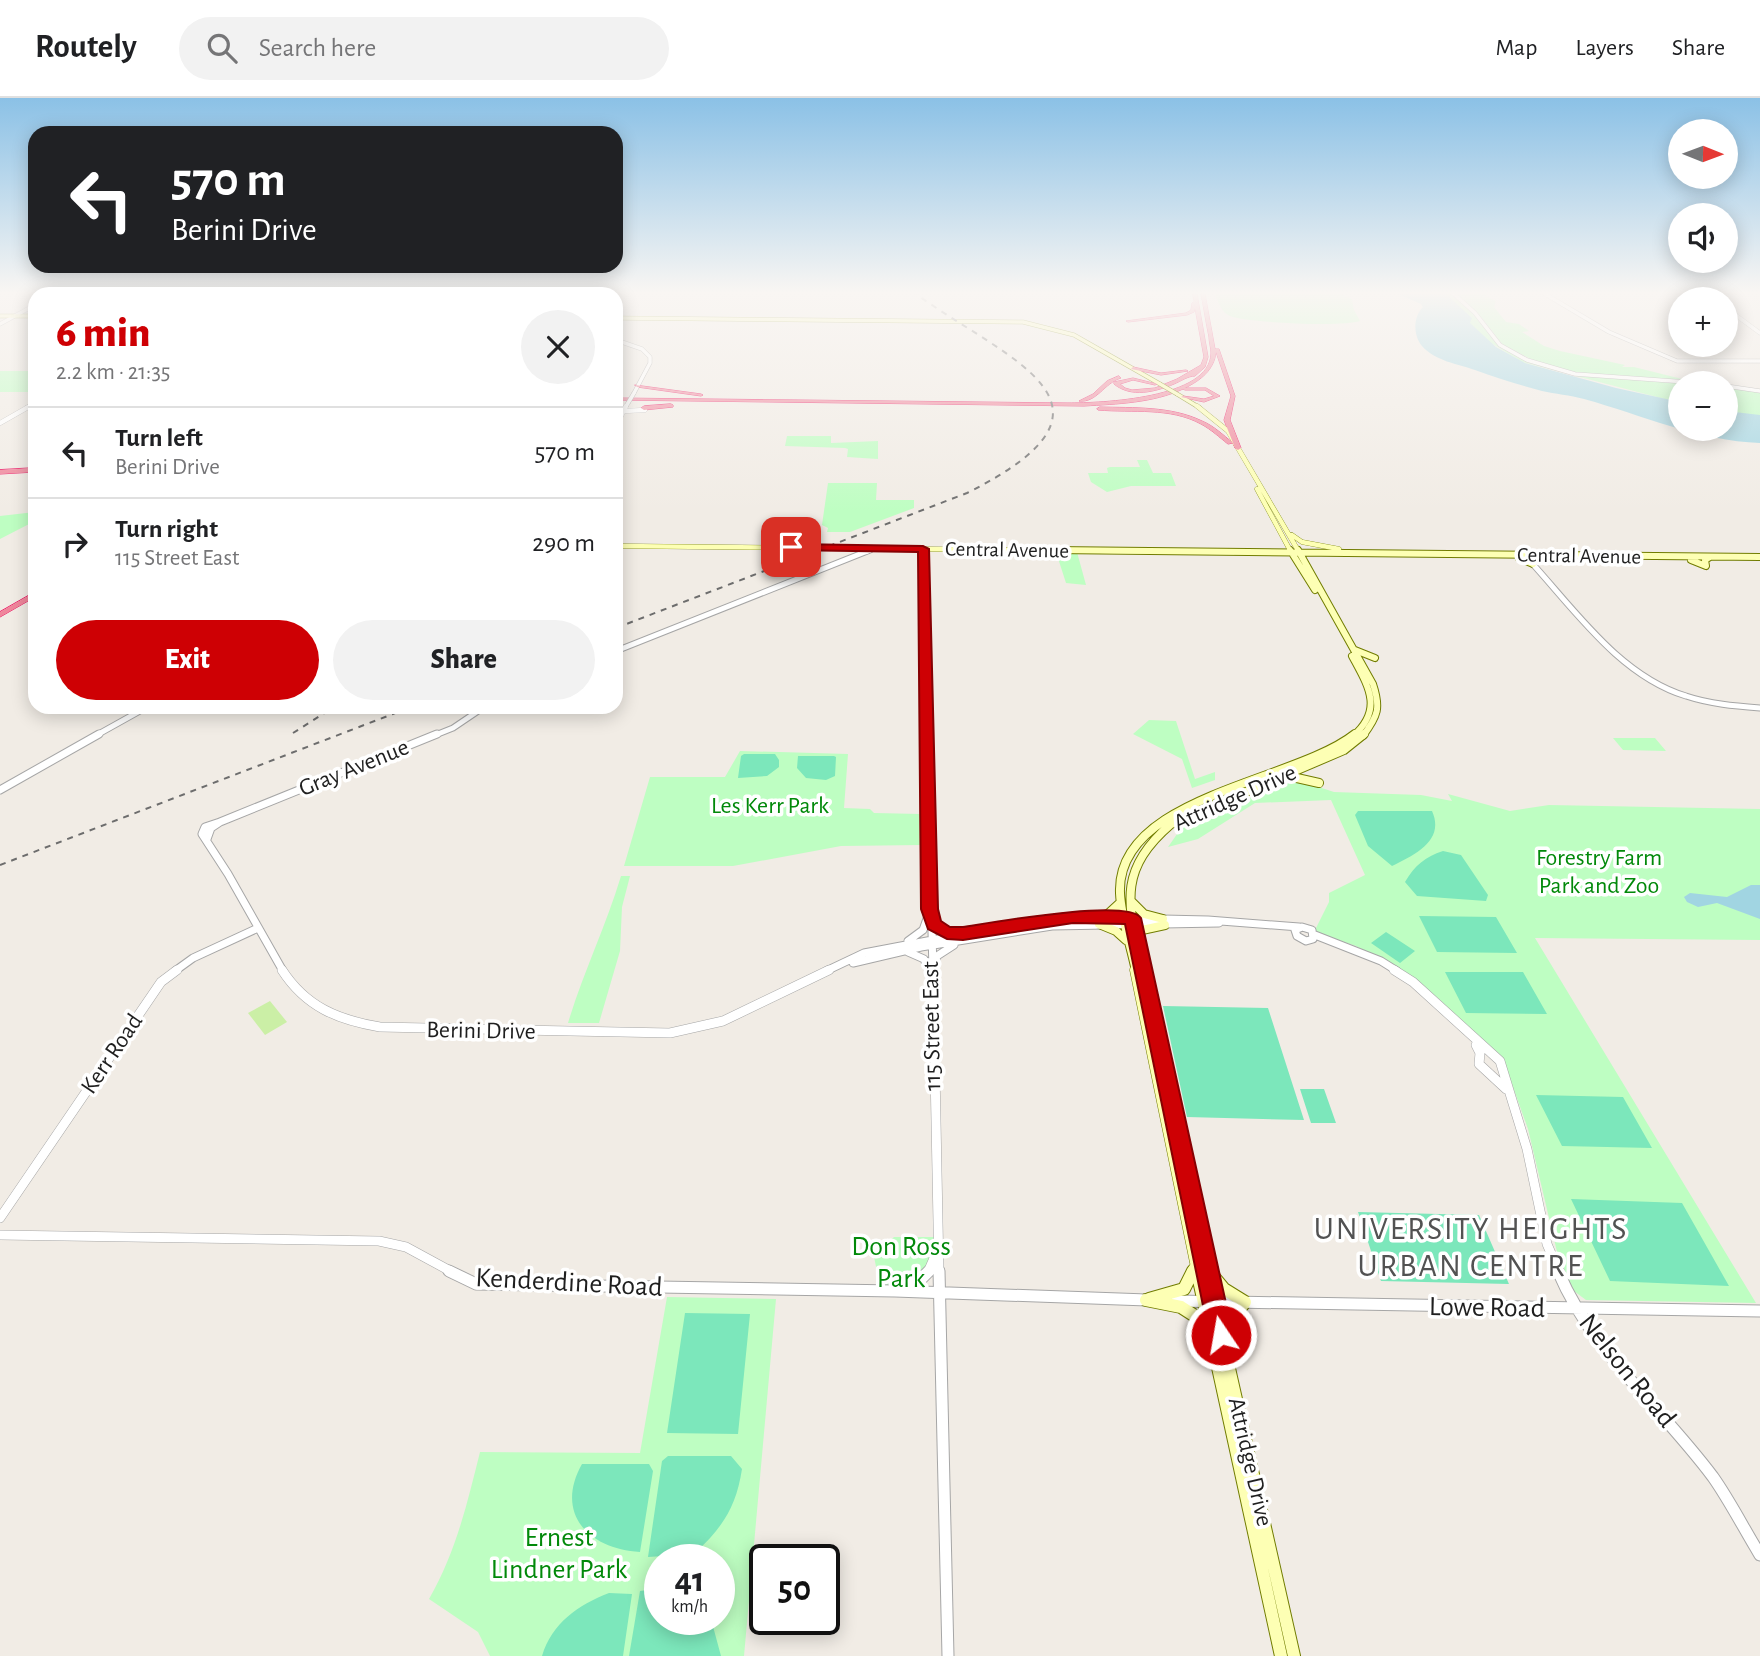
<!DOCTYPE html>
<meta charset="utf-8">
<style>
body{margin:0;font-family:"Alegreya Sans",sans-serif;background:#f2f2f2;color:#202124;height:100vh;display:flex;flex-direction:column;font-size:26px;white-space:nowrap}
*{box-sizing:border-box;margin:0}
p{font-size:23px;color:#757577}
.icon{flex:none;width:38px;height:38px;fill:none;stroke:currentColor;stroke-width:2;stroke-linecap:round;stroke-linejoin:round}
.map{position:relative;flex:1;overflow:hidden}
.side{position:absolute;left:28px;top:189px;width:595px;height:427px;display:flex;flex-direction:column;background:#fff;border-radius:21px;box-shadow:0 4px 18px #0003}
.side>*{flex:none}
.banner{position:absolute;left:28px;top:28px;width:595px;height:147px;border-radius:21px;box-shadow:0 4px 18px #0003;background:#202124;color:#fff;overflow:hidden}
.needle{width:46px;rotate:91deg}
.controls{position:absolute;left:1668px;top:21px;display:grid;gap:14px}
.controls a{display:grid;place-items:center;width:70px;height:70px;border-radius:50%;background:#fff;box-shadow:0 4px 18px #0003;font-size:35px}
.speed{position:absolute;left:644px;top:1446px;display:flex;gap:14px;font-size:35px;font-weight:700;text-align:center}
.speed>*{display:grid;place-content:center;width:91px;height:91px;border-radius:50%;background:#fff;box-shadow:0 4px 18px #0003;line-height:1}
.speed small{font-size:18px;font-weight:400}
.speed .limit{border:4px solid #111;border-radius:10px;background:#fff;color:#111}
.pin{position:absolute;display:grid;place-items:center;width:60px;height:60px;color:#fff;margin:-30px;border-radius:14px;box-shadow:0 4px 10px #0006}
.me{position:absolute;width:77px;margin:-38px;rotate:348deg;stroke-linejoin:round;filter:drop-shadow(0 0 5px #0008)}
.turn{display:flex;align-items:center;gap:24px;height:147px;padding:0 28px;font-size:32px}
.turn .icon{width:91px;height:91px;stroke-width:2.5}
.turn b{display:block;font-size:49px;line-height:60px}
.round{display:grid;place-items:center;flex:none;width:74px;height:74px;border-radius:37px;background:#f2f2f2}
.summary{display:flex;align-items:center;justify-content:space-between;height:119px;padding:0 28px}
h1{font-size:42px;font-weight:800;line-height:52px;color:#ce0004}
.primary-button{display:flex;gap:14px;margin-top:auto;padding:14px 28px}
.primary-button a{flex:1;height:80px;border-radius:42px;background:#ce0004;color:#fff;font-size:28px;font-weight:800;line-height:80px;text-align:center}
.primary-button a+a{background:#f2f2f2;color:#202124}
ul{padding:0;list-style:none}
li{display:flex;align-items:center;gap:21px;height:91px;padding:0 28px;border-top:2px solid #e0e0e0}
li div{flex:1}
li b{display:block;font-size:26px}
li em{font-style:normal}
header{display:flex;align-items:center;gap:42px;box-sizing:border-box;height:98px;padding:0 35px;background:#fff;border-bottom:2px solid #e0e0e0}
header strong{font-size:33px}
nav{display:flex;gap:38px;margin-inline-start:auto;font-size:24px}
.search{width:490px;height:63px;background:#f2f2f2;display:flex;align-items:center;gap:18px;box-sizing:border-box;padding:0 24px;border-radius:38px;color:#757577;font-size:26px}
.map>svg:first-child{display:block}
</style>
<header>
<strong>Routely</strong>
<div class="search"><svg class="icon" aria-label="search" viewBox="0 0 24 24"><circle cx="10" cy="10" r="6"/><path d="M15 15l6 6"/></svg>Search here</div>
<nav><a>Map</a><a>Layers</a><a>Share</a></nav>
</header>
<div class="map">
<svg width="1760" height="1558" viewBox="0 0 1760 1558">
<rect width="100%" height="100%" fill="#f1ece5"/>
<path fill="#cbefa6" d="M270,903L287,924L265,937L248,915Z"/>
<path fill="#befec2" fill-rule="evenodd" d="M1215,196H1340L1352,201L1354,212L1360,223C1344,229 1248,225 1230,218C1221,214 1219,205 1215,196Z
M1445,196C1470,196 1485,240 1507,253C1561,284 1620,276 1680,285V305L1522,264L1481,239Z
M1456,196H1488L1485,198L1496,203L1494,209L1506,224L1519,226L1529,233L1522,234L1544,248L1560,253L1625,267L1622,269H1634L1690,283L1587,277L1540,266L1502,246L1478,215Z
M0,273H35V294H0Z
M1726,289L1760,294V319L1726,314Z
M787,338H831V345L878,343V361L847,359L848,351L845,350L785,348Z
M1137,362H1147L1153,375H1171L1176,388H1131L1107,394L1091,384L1088,375H1108L1107,370L1110,369H1140Z
M828,385H877L876,402H914V410L850,434H827L828,430L822,427Z
M35,414V423L0,441V418Z
M1056,454H1077L1086,487L1066,485Z
M1149,622L1176,623L1195,681L1215,674V682L1192,690L1182,661L1133,636Z
M1613,640H1655L1666,653L1623,652Z
M740,653L848,656L844,710L870,711L874,715L921,716L922,747L841,748L733,768H624L650,679H725Z
M1291,680L1334,694L1421,697L1452,703L1448,696L1510,713L1549,707L1760,711V842L1535,840L1756,1205L1586,1202L1574,1193L1558,1158L1528,1031L1504,964L1438,900L1416,883L1356,848L1320,836L1315,832L1329,804V795L1365,777L1331,702L1255,705L1198,741L1168,749L1182,729L1278,688Z
M621,778H630L622,809L620,853L599,925H568C583,875 606,828 621,778Z
M894,1139H937V1147L920,1185L881,1193L872,1149H883Z
M667,1199L776,1201L744,1558H490L478,1534L429,1501C456,1454 467,1406 480,1354L640,1355ZM660,1461H719V1521H660Z"/>
<path fill="#7ce7bb" d="M744,656H775L779,662V669L767,678L738,680L741,658Z
M798,658H834L836,659L835,678L826,682L806,680L797,670Z
M1358,713H1432C1445,742 1416,756 1392,768L1368,748L1355,717Z
M1443,753L1461,757L1488,797L1486,803L1417,798L1405,784C1415,767 1425,759 1443,753Z
M1419,818L1496,819L1517,855L1437,854Z
M1386,834L1415,853L1400,865L1371,845Z
M1445,874H1523L1547,916L1466,915Z
M1163,908L1268,910L1304,1022L1187,1019Z
M1300,991H1324L1336,1025H1311Z
M1536,997L1623,999L1652,1050L1562,1048Z
M1571,1101L1682,1105L1729,1188L1610,1183Z
M1358,1114L1479,1117L1509,1186L1381,1183Z
M685,1215L750,1216L738,1336L667,1335Z
M668,1358H731L742,1371C736,1410 722,1430 694,1456L648,1459L662,1363Z
M582,1366H649L653,1373L640,1454C589,1451 554,1416 582,1366Z
M654,1491H660V1521H711L721,1558H629L640,1493Z
M609,1495L632,1496L623,1558H542C552,1525 578,1507 609,1495Z"/>
<path fill="#a1d5e2" d="M1398,196H1446L1472,220L1470,225L1496,249L1525,265L1616,290L1680,304V331H1726V313L1760,317V345C1699,343 1642,317 1584,301C1570,297 1555,296 1542,293C1519,287 1497,280 1475,272C1458,266 1435,263 1422,248C1413,237 1413,219 1423,209L1421,206Z
M1751,787H1760V821L1717,805L1698,809L1687,804L1684,799L1690,795L1727,799Z"/>
<g fill="none" stroke-linecap="round" stroke-linejoin="round">
<g stroke="#a6a6a6" stroke-width="4.5">
<path id="tertiary-far5" d="M1454,196L1475,215L1500,247L1527,262L1575,276L1700,285
M1545,196L1609,234L1677,263H1760
M1706,196L1713,201
M1726,210L1760,235
M0,226L35,207
M616,242L642,251L650,259V265L634,295
M1726,288L1760,293
M26,310L35,305
M625,310L628,305"/>
</g>
<g stroke="#a6a6a6" stroke-width="5">
<path id="tertiary-far4" d="M624,313L645,312
M0,325L30,308
M616,328L626,308
M923,451V454
M866,454L876,450"/>
</g>
<g stroke="#a6a6a6" stroke-width="7">
<path id="tertiary-far3" d="M923,452L927,638
M1530,463C1575,512 1620,578 1686,598C1710,606 1735,608 1760,610
M616,553L870,452
M95,638L147,609
M433,638L453,630L484,609"/>
</g>
<g stroke="#a6a6a6" stroke-width="9">
<path id="tertiary-far2" d="M927,636L933,873
M0,692L99,636
M220,724L205,729L202,736L228,776L283,873
M207,741L211,730L220,724L437,636
M932,821L937,830L952,835
M1302,829L1312,832L1313,841L1306,843L1297,838L1295,832Z
M1315,837L1381,863L1397,873
M908,843L923,832L928,818
M908,854L924,861L929,873
M853,865L921,849L1052,828L1219,825
M933,871L937,858L954,847
M175,873L193,860L258,830
M826,873L864,855L1006,828L1073,819L1208,822L1299,829"/>
</g>
<g stroke="#a6a6a6" stroke-width="10">
<path id="tertiary-far1" d="M282,872C306,909 338,922 380,929L670,935L723,923L829,872
M933,872L939,1174
M1394,872L1413,884L1500,963L1527,1051L1547,1146L1559,1174
M1476,947L1480,955L1479,966L1506,991
M0,1120L161,884L177,872
M0,1137L379,1143L406,1149L452,1174
M928,1174L935,1158"/>
</g>
<g stroke="#a6a6a6" stroke-width="13">
<path id="tertiary" d="M449,1173L476,1186L895,1193L1147,1202
M939,1173L948,1558
M1558,1173C1592,1254 1661,1309 1713,1379C1730,1403 1744,1431 1760,1457
M901,1191L919,1183L929,1173
M1176,1203L1760,1213"/>
</g>
<g stroke="#717c00" stroke-width="4.5">
<path id="secondary-far5" d="M0,218H35
M616,220L1023,224L1074,237L1160,286
M1177,296L1200,310"/>
</g>
<g stroke="#717c00" stroke-width="5">
<path id="secondary-far4" d="M1197,308L1228,333L1299,454
M1257,391L1291,454
M1292,437L1302,444L1339,451
M616,448L1234,454"/>
</g>
<g stroke="#717c00" stroke-width="8">
<path id="secondary-far3" d="M1052,452L1760,459
M1290,452L1315,492
M1298,452L1373,586C1381,610 1378,618 1363,638
M1519,460L1533,466V461L1539,458
M1691,462L1706,468L1705,462L1710,459
M1355,552L1375,560
M1352,558C1368,588 1384,611 1353,638"/>
</g>
<g stroke="#717c00" stroke-width="10">
<path id="secondary-far2" d="M1288,678L1319,685
M1131,803L1144,816L1163,821
M1098,819L1108,816L1120,805
M1099,826L1116,833L1126,842
M1136,841L1142,832L1165,827
M1136,873C1131,848 1121,820 1120,795C1116,698 1295,684 1355,636
M1143,873C1129,809 1115,774 1171,726L1344,652L1364,636"/>
</g>
<g stroke="#717c00" stroke-width="11">
<path id="secondary-far1" d="M1135,872L1197,1174
M1143,872L1208,1174
M1209,1172L1211,1174
M1192,1174L1196,1166"/>
</g>
<g stroke="#717c00" stroke-width="14">
<path id="secondary" d="M1197,1173L1281,1558
M1207,1173L1294,1558
M1209,1173L1224,1191L1245,1204L1221,1236
M1149,1201L1184,1191L1193,1173
M1146,1202L1181,1209L1209,1227"/>
</g>
<g stroke="#eb1663" stroke-width="1">
<path id="motorway" d="M1193,196H1197L1208,259L1205,269L1195,278C1188,278 1181,283 1174,286C1155,294 1131,300 1114,286V284L1133,280L1157,286L1155,287L1133,282L1120,286L1125,290L1132,292L1155,290L1177,281L1201,267L1204,259L1195,210L1194,214L1187,217L1128,224L1126,223L1186,215L1191,212L1192,205L1194,204Z
M1201,196H1205L1215,251H1219L1235,298L1230,322L1241,350L1238,352L1235,350L1224,322L1231,298L1216,254C1214,272 1201,282 1185,290H1206L1220,298L1204,304L1181,299L1183,298L1204,301L1214,298L1205,292H1185L1183,291C1153,305 1117,306 1084,308L616,302V300L1068,305C1100,305 1211,301 1211,255C1211,250 1209,244 1209,239C1206,225 1204,211 1201,196Z
M1133,269L1161,275L1186,272L1188,273L1161,277L1131,271Z
M1119,278L1121,280C1104,285 1097,305 1079,303L1093,296L1107,283Z
M635,287L701,296L703,297L701,298L637,289Z
M671,306L673,307V309L644,312L641,310L644,308Z
M1100,309C1134,310 1171,308 1202,323C1214,328 1223,337 1233,345L1228,346C1219,339 1212,332 1201,326C1170,309 1133,315 1098,312L1097,311Z
M35,370V374L0,376V372Z
M35,494V499L0,519V514Z"/>
</g>
<use href="#tertiary-far5" stroke="#fff" stroke-width="3.5"/>
<use href="#tertiary-far4" stroke="#fff" stroke-width="4.5"/>
<use href="#tertiary-far3" stroke="#fff" stroke-width="5"/>
<use href="#tertiary-far2" stroke="#fff" stroke-width="7"/>
<use href="#tertiary-far1" stroke="#fff" stroke-width="9"/>
<use href="#tertiary" stroke="#fff" stroke-width="11"/>
<use href="#secondary-far5" stroke="#fdffb4" stroke-width="3.5"/>
<use href="#secondary-far4" stroke="#fdffb4" stroke-width="4.5"/>
<use href="#secondary-far3" stroke="#fdffb4" stroke-width="6"/>
<use href="#secondary-far2" stroke="#fdffb4" stroke-width="8"/>
<use href="#secondary-far1" stroke="#fdffb4" stroke-width="10"/>
<use href="#secondary" stroke="#fdffb4" stroke-width="12"/>
<use href="#motorway" fill="#ef869b" fill-rule="evenodd"/>
<path stroke="#6d6d6d" stroke-width="2" stroke-dasharray="6 6" stroke-linecap="butt" d="M616,530L967,395C1143,307 1009,263 916,196
M293,635L334,609
M0,767L411,609"/>
<g stroke="#a6a6a6" stroke-width="4.5" stroke-linecap="butt">
<path id="tertiary-bridge" d="M628,305L634,295"/>
</g>
<g stroke="#717c00" stroke-width="4.5" stroke-linecap="butt">
<path id="secondary-bridge" d="M1160,286L1177,296"/>
</g>
<use href="#tertiary-bridge" stroke="#fff" stroke-width="3.5"/>
<use href="#secondary-bridge" stroke="#fdffb4" stroke-width="3.5"/>
</g>
<linearGradient id="sky" x2="0" y2="1"><stop stop-color="#8bc1e6"/><stop offset="0.47" stop-color="#f9f6f3"/><stop offset="1" stop-color="#f9f6f3" stop-opacity="0"/></linearGradient>
<rect width="1760" height="414" fill="url(#sky)"/>
<path fill="#ce0004" stroke="#860003" stroke-width="2" d="M791,446L923,448L929,451L938,811L941,823L950,829H963C990,825 1127,800 1141,820L1233,1237L1229,1245L1221,1248L1213,1245L1209,1237L1125,826L1073,825L963,842L947,841L928,831L921,811L918,454L788,452V447Z"/>
<g text-anchor="middle" dominant-baseline="central" stroke-width="7" stroke-linejoin="round" paint-order="stroke">
<g font-size="21" fill="#1f1f1f" stroke="#fff">
<text transform="translate(1007 452) rotate(1)">Central Avenue</text>
<text transform="translate(1579 458) rotate(1)">Central Avenue</text>
</g>
<g font-size="24" fill="#1f1f1f" stroke="#fff">
<text transform="translate(354 670) rotate(-22)">Gray Avenue</text>
<text transform="translate(1235 700) rotate(-24)">Attridge Drive</text>
<text transform="translate(932 928) rotate(-91)">115 Street East</text>
<text transform="translate(481 933) rotate(1)">Berini Drive</text>
<text transform="translate(112 956) rotate(-56)">Kerr Road</text>
<text transform="translate(1250 1364) rotate(77)">Attridge Drive</text>
</g>
<g font-size="24" fill="#02890a" stroke="#fff">
<text x="770" y="708">Les Kerr Park</text>
<text x="1599" y="760">Forestry Farm<tspan x="1599" dy="28">Park and Zoo</tspan></text>
</g>
<g font-size="28" fill="#02890a" stroke="#fff">
<text x="901" y="1149">Don Ross<tspan x="901" dy="32">Park</tspan></text>
<text x="559" y="1440">Ernest<tspan x="559" dy="32">Lindner Park</tspan></text>
</g>
<g font-size="28" fill="#1f1f1f" stroke="#fff">
<text transform="translate(569 1185) rotate(3)">Kenderdine Road</text>
<text transform="translate(1487 1210) rotate(1)">Lowe Road</text>
<text transform="translate(1627 1273) rotate(51)">Nelson Road</text>
</g>
<g font-size="32" letter-spacing="2" fill="#525252" stroke="#fff">
<text x="1471" y="1131">UNIVERSITY HEIGHTS<tspan x="1471" dy="37">URBAN CENTRE</tspan></text>
</g>
</g>
</svg>
<div class="controls">
<a><svg class="needle" viewBox="-14 -14 28 28"><path d="M0-13l5 13h-10z" fill="#e53935"/><path d="M0 13l5-13h-10z" fill="#757577"/></svg></a>
<a><svg class="icon" aria-label="sound" viewBox="0 0 24 24"><path d="M4 9h4l5-4v14l-5-4H4zM17 9q2 3 0 6"/></svg></a>
<a>+</a>
<a>−</a>
</div>
<div class="speed"><div>41<small>km/h</small></div><div class="limit">50</div></div>
<div class="pin" style="left:791px;top:449px;background:#d93025"><svg class="icon" aria-label="arrive" viewBox="0 0 24 24"><path d="M6 21V4h12l-3 4 3 4H6"/></svg></div>
<svg class="me" style="left:1221px;top:1237px" viewBox="-20 -20 40 40"><circle r="17" fill="#ce0004" stroke="#fff" stroke-width="3"/><path d="M0-11L8 9 0 5-8 9z" fill="#fff"/></svg>
<div class="banner">
<div class="turn"><svg class="icon" aria-label="left" viewBox="0 0 24 24"><path d="M17 20v-9H6M10 6l-5 5 5 5"/></svg><div><b>570 m</b>Berini Drive</div></div>
</div>
<section class="side">
<div class="summary"><div><h1>6 min</h1><p>2.2 km · 21:35</p></div><a class="round"><svg class="icon" aria-label="close" viewBox="0 0 24 24"><path d="M6 6l12 12M18 6L6 18"/></svg></a></div>
<ul>
<li><svg class="icon" aria-label="left" viewBox="0 0 24 24"><path d="M17 20v-9H6M10 6l-5 5 5 5"/></svg><div><b>Turn left</b><p>Berini Drive</p></div><em>570 m</em></li>
<li><svg class="icon" aria-label="right" viewBox="0 0 24 24"><path d="M7 20v-9h11M14 6l5 5-5 5"/></svg><div><b>Turn right</b><p>115 Street East</p></div><em>290 m</em></li>
</ul>
<div class="primary-button"><a>Exit</a><a>Share</a></div>
</section>
</div>
